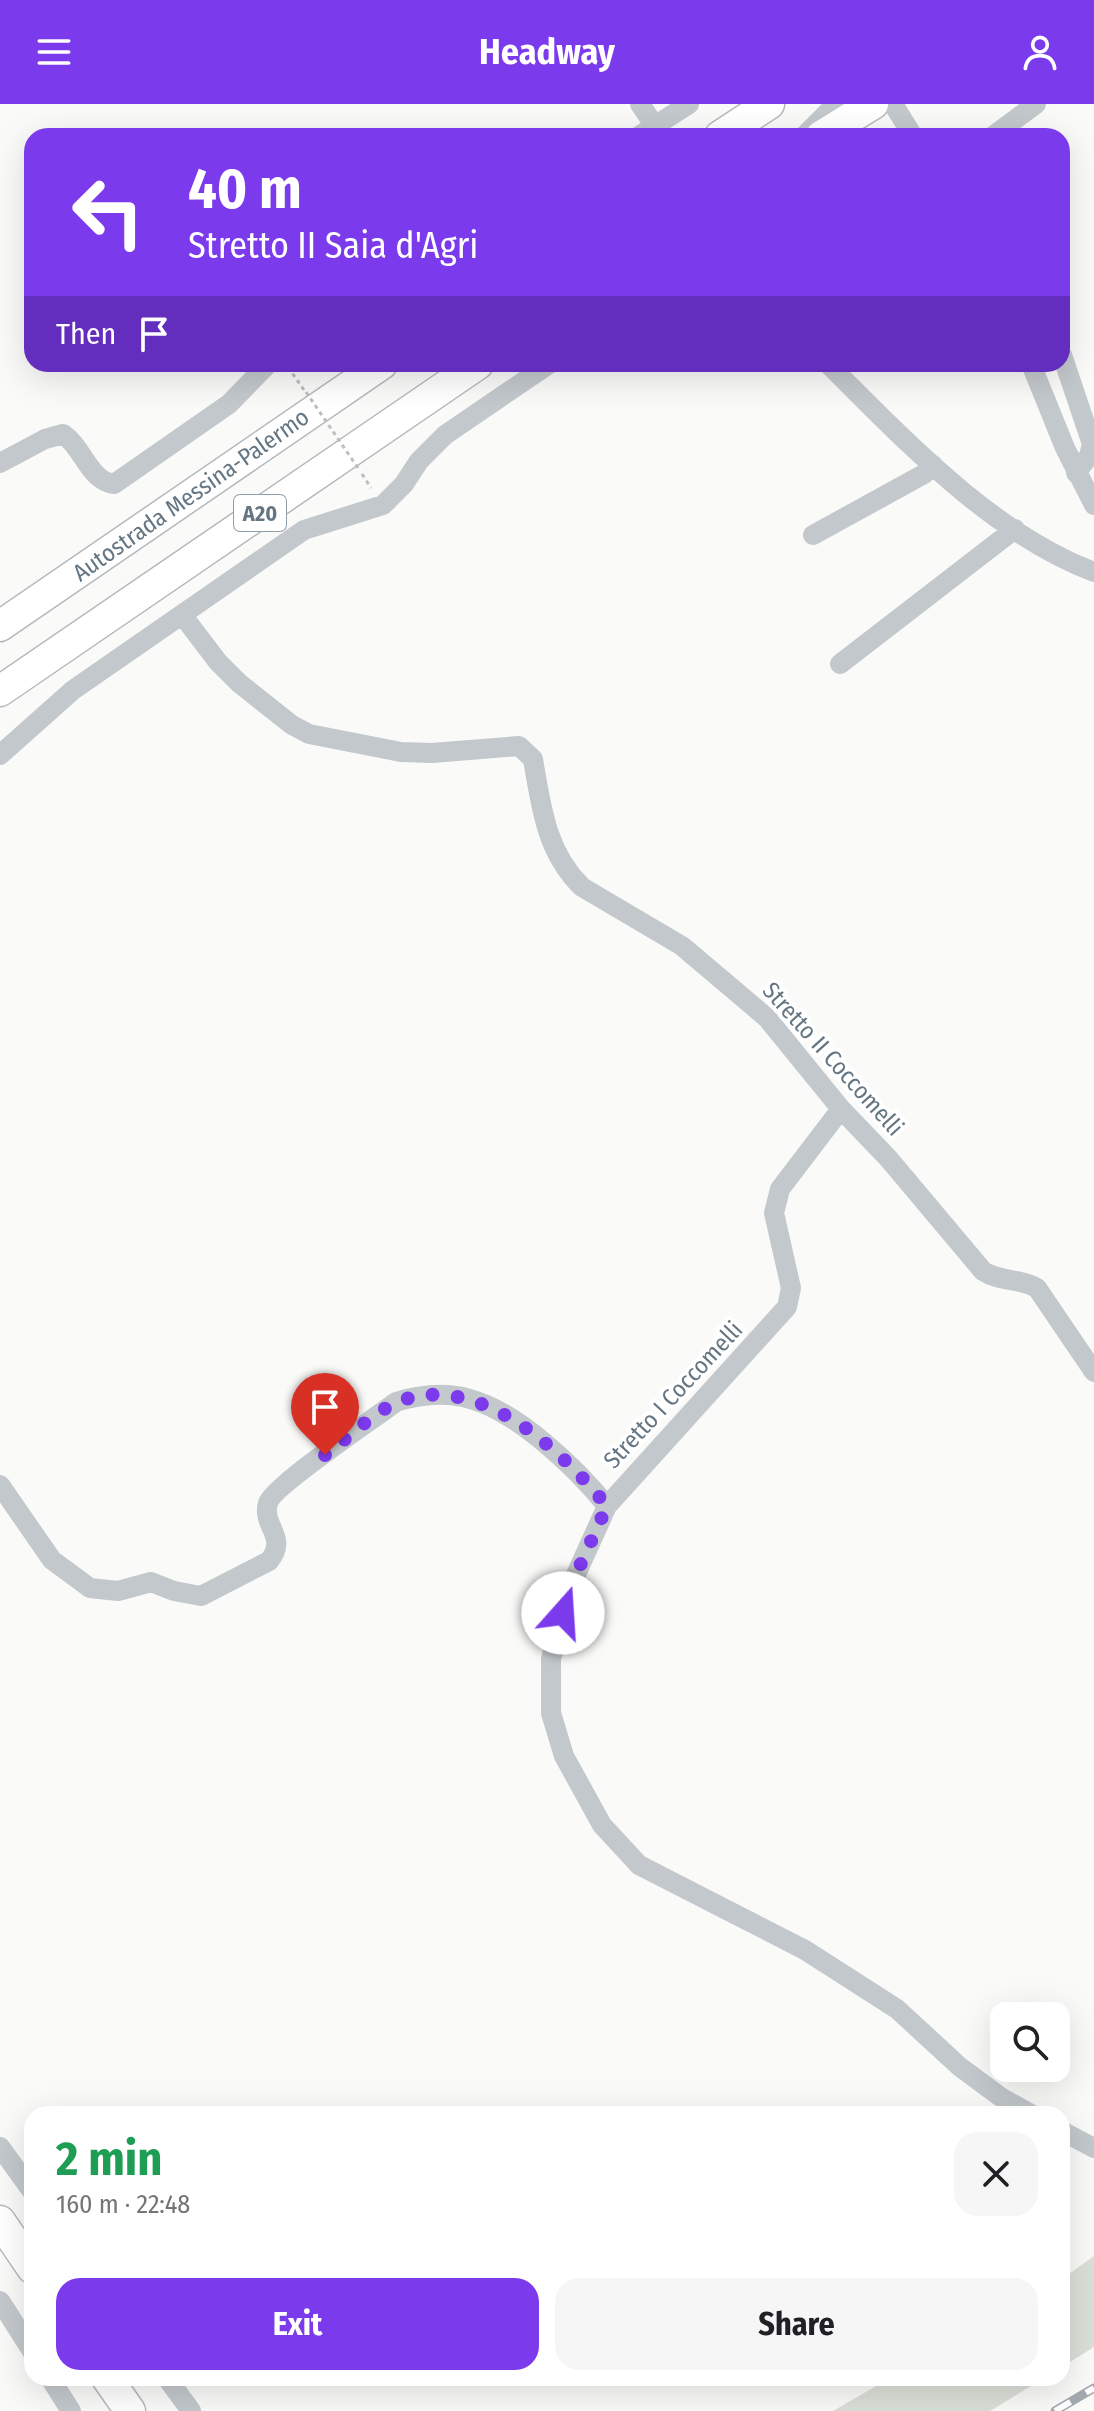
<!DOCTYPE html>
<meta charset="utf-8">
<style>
body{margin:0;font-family:"Fira Sans Condensed",sans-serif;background:#f6f6f6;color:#202124;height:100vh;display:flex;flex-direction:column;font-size:30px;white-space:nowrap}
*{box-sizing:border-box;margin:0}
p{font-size:26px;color:#757577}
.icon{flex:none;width:44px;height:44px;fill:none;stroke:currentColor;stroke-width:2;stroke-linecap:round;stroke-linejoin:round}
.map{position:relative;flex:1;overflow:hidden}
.drawer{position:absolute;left:24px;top:2002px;width:1046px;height:280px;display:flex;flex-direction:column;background:#fff;border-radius:24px;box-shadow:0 8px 32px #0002}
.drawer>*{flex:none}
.top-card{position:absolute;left:24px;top:24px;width:1046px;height:244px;border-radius:24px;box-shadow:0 8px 32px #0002;background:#7c3aed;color:#fff;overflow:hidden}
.fabs{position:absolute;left:990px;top:1898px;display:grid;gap:16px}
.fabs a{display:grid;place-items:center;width:80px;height:80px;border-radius:16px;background:#fff;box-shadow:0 8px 32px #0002;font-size:40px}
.pin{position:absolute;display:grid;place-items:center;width:68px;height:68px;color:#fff;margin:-82px -34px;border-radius:50% 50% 50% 0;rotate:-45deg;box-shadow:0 0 8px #0007}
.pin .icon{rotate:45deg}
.me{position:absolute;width:88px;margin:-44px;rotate:19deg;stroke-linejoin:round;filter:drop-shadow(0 0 6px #0008)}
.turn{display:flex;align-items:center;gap:28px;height:168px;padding:0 32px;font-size:36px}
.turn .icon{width:104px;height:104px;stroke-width:2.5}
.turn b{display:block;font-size:56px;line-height:68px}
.then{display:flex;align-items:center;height:76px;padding:0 32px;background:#0003;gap:16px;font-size:30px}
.round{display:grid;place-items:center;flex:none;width:84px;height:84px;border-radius:24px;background:#f6f6f6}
.overview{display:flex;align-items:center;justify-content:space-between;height:136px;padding:0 32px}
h1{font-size:48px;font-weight:700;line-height:60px;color:#1e9e55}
.primary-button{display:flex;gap:16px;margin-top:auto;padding:16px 32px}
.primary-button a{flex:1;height:92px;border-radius:24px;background:#7c3aed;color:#fff;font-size:32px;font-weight:700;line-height:92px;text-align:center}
.primary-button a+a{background:#f6f6f6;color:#202124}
header{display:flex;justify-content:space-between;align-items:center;height:104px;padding:0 32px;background:#7c3aed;color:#fff;font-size:36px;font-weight:700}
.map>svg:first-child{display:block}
</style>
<header><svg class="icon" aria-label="menu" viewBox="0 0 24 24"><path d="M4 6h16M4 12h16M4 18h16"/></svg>Headway<svg class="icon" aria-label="person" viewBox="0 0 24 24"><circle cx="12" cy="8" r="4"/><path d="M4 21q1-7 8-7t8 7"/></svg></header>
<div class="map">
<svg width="1094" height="2307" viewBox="0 0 1094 2307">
<rect width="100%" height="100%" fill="#fafaf8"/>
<path fill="#dadfd7" d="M1094,2152V2243L1062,2263V2175Z
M890,2274H1044L990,2307H833Z"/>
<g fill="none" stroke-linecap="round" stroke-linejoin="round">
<g stroke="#b4b9bd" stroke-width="33">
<path id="highway" d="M720,32L769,0
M821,32L873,0
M0,522L382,260
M0,587L478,260
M0,2117L32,2164
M107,2274L130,2307"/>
</g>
<path stroke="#bbbfc2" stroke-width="3" stroke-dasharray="4 4" stroke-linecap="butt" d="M288,263L304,286
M362,370L371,384"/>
<path stroke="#c3c8cc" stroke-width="20" d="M640,0L655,22
M893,0L913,32
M639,32L689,0
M804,32L836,0
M993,32L1036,0
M1062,251L1092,340L1089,352L1076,369
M828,260C905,336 991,429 1094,468
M1031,260L1065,344L1094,401
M0,359L45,335L63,330C83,343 89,377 114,380L229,300L268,260
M813,431L924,370L933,361
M183,512L218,558L239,579L292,621L309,630L401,648L432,649L519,642L533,655C541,702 546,748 582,783L682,842L767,914L841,1005L888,1054L983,1167C1000,1178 1020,1174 1037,1184L1094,1268
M840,560L1015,425
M0,651L73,586L304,426L383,401L404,380L419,357L445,331L549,260
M841,1005L780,1085L774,1109L791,1184L787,1203L607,1402L569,1486L551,1555V1609L564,1652L602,1721L639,1761L805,1846L897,1905L960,1963L1002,1994L1031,2010
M0,1381L52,1456L90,1484L118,1487L151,1478L174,1487L201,1492L269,1457C289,1433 261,1422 268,1399C273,1382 375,1314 396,1298C419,1291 446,1288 470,1295C518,1308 576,1364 607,1402
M1062,2027L1094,2044
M0,2043L32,2087
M0,2197L32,2247
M50,2274L71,2307
M167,2274L191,2307"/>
<use href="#highway" stroke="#fff" stroke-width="30"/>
<g stroke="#a2aab0" stroke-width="9">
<path id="rail" d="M1055,2307L1094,2284"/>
</g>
<use href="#rail" stroke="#fff" stroke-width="6" stroke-dasharray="18" stroke-linecap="butt"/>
<path stroke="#bbbfc2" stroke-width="3" stroke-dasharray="4 4" stroke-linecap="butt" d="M306,288L358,364"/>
</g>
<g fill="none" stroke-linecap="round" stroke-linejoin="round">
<path stroke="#7c3aed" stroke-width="14" stroke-dasharray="0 25.2" d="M325,1351C346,1336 376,1306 400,1297C479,1268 561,1346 607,1402L569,1486L563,1509"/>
</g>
<g text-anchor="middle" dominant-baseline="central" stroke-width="8" stroke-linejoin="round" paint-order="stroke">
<rect fill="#fff" stroke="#939fa8" stroke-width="2" x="234" y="391" width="52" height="36" rx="6"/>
<g font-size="22" font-weight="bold" fill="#657683">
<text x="260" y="409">A20</text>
</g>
<g font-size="24" fill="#657683" stroke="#fff">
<text transform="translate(191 391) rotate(-35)">Autostrada Messina-Palermo</text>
<text transform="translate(833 955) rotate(48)">Stretto II Coccomelli</text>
<text transform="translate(673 1291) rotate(-47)">Stretto I Coccomelli</text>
</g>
</g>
</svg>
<div class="fabs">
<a><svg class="icon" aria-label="search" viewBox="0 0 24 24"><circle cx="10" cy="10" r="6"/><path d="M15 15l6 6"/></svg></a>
</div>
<div class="pin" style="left:325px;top:1351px;background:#d93025"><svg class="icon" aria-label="arrive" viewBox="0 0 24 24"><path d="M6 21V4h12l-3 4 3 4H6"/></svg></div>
<svg class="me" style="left:563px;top:1509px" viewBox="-20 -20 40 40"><circle r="19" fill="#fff"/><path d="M0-13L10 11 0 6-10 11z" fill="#7c3aed"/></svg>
<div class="top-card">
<div class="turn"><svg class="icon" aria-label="left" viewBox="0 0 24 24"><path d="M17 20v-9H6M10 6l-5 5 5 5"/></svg><div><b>40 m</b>Stretto II Saia d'Agri</div></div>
<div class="then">Then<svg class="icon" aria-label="arrive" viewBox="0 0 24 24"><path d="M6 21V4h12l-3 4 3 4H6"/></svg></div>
</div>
<section class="drawer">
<div class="overview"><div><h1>2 min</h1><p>160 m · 22:48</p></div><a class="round"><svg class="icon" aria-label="close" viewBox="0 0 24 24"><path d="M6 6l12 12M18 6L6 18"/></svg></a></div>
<div class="primary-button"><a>Exit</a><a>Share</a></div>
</section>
</div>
